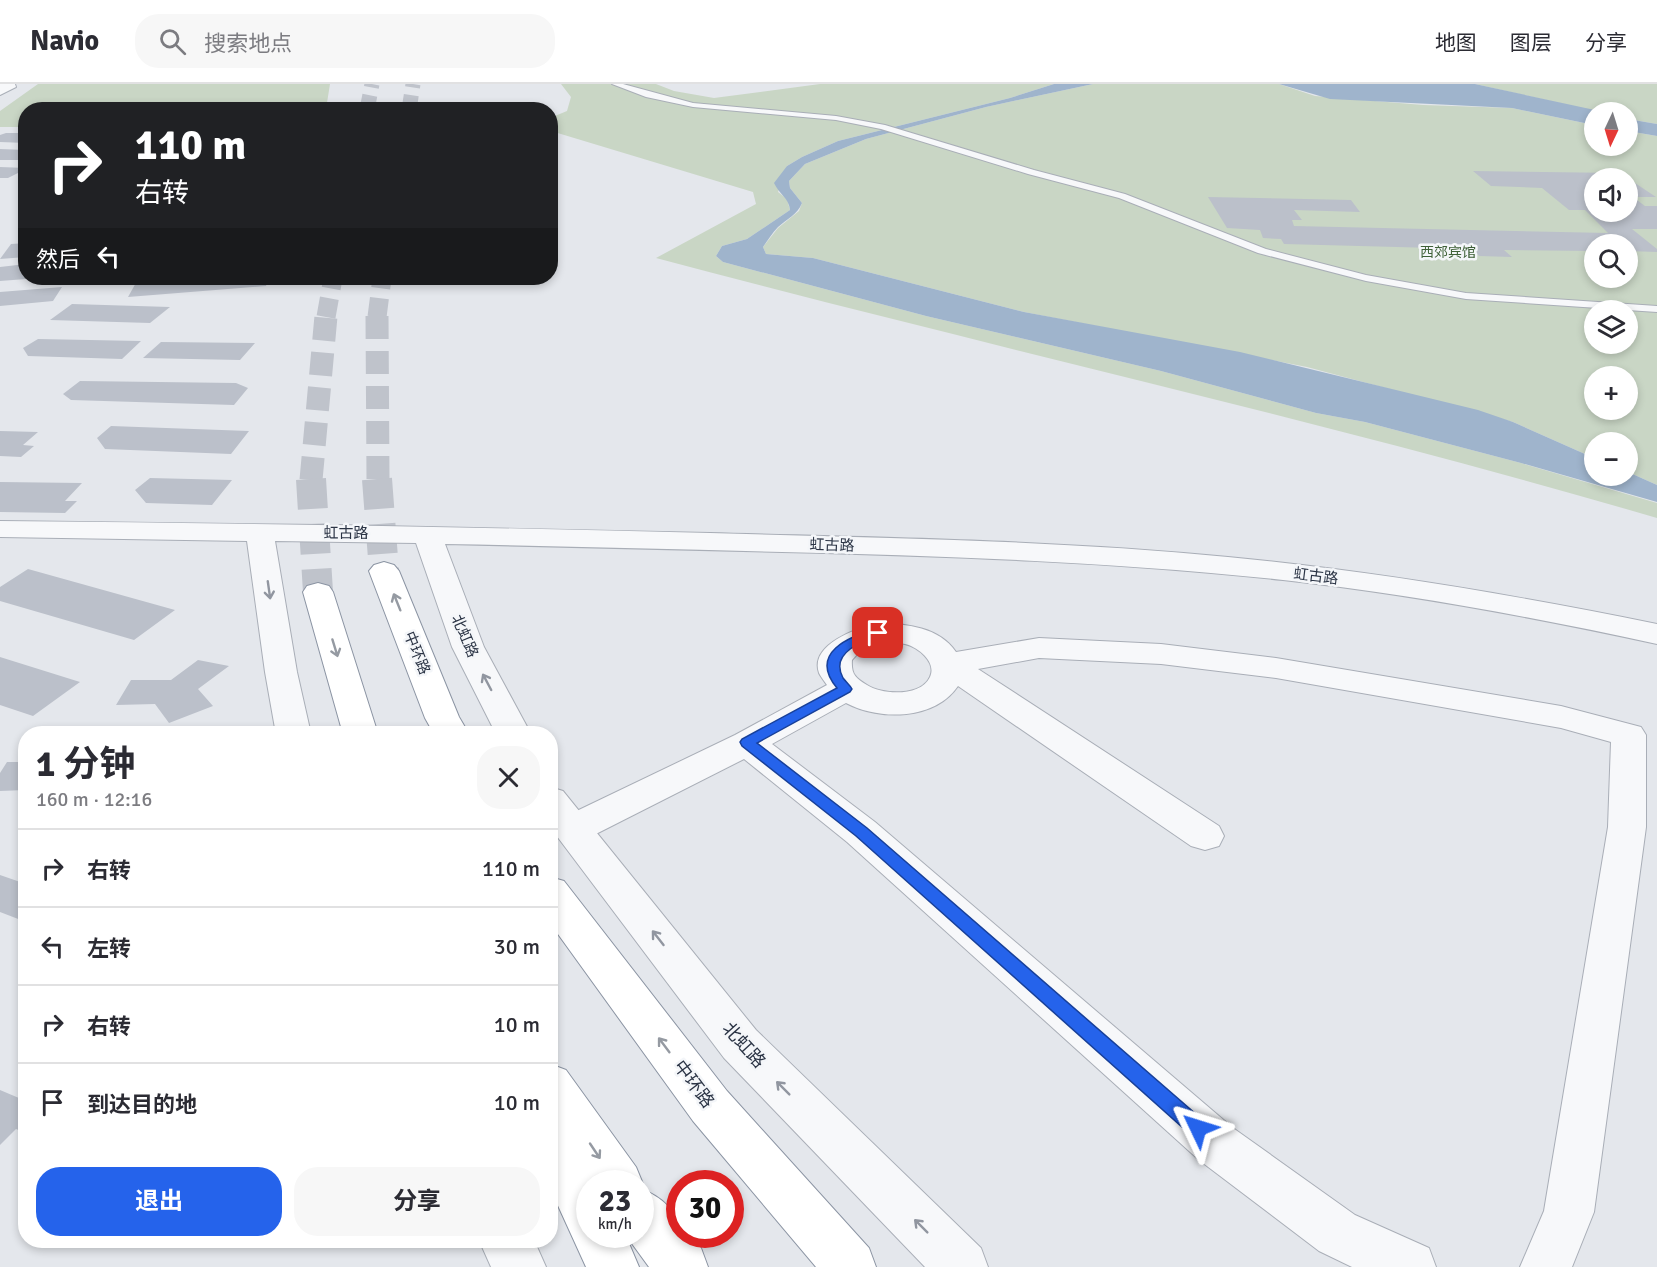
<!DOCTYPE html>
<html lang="zh">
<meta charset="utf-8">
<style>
body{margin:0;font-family:Signika,"Noto Sans SC",sans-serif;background:#f7f7f7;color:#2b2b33;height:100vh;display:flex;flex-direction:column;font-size:22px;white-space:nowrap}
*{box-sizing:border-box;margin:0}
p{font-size:20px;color:#7c7c81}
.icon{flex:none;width:33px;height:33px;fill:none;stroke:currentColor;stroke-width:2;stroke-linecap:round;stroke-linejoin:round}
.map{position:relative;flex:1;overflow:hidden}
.panel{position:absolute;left:18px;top:642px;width:540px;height:522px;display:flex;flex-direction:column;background:#fff;border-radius:24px;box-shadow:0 3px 9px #0003}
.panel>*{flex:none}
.banner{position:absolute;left:18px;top:18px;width:540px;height:183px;border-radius:24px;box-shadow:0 3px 9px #0003;background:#202124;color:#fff;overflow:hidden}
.needle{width:39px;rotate:184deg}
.controls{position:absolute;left:1584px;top:18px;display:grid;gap:12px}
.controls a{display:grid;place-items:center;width:54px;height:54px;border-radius:50%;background:#fff;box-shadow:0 3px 9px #0003;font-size:30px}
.speed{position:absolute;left:576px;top:1086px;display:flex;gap:12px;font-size:30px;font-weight:700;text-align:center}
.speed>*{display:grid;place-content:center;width:78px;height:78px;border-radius:50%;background:#fff;box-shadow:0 3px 9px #0003;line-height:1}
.speed small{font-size:15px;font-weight:400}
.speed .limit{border:9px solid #d22;background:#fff;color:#111}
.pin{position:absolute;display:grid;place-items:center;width:51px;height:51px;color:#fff;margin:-26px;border-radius:12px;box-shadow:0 3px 9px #0006}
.me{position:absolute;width:66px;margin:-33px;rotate:311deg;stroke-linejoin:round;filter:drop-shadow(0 0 4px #0008)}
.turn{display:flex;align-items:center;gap:21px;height:126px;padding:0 18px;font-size:27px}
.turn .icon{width:78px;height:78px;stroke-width:2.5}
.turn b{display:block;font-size:42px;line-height:51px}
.then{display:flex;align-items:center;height:57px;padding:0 18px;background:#0003;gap:12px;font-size:22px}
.round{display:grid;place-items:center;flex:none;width:63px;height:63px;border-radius:24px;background:#f7f7f7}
.headline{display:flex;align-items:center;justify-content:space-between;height:102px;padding:0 18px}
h1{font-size:36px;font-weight:700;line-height:45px}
.action{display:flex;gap:12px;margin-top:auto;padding:12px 18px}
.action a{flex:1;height:69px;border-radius:24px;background:#2563eb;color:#fff;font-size:24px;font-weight:700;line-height:69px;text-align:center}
.action a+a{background:#f7f7f7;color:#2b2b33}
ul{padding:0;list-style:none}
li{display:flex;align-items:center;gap:18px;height:78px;padding:0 18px;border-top:2px solid #e1e1e2}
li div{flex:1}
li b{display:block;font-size:22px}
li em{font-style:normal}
header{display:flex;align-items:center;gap:36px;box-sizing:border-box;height:84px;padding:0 30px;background:#fff;border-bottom:2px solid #e1e1e2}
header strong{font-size:28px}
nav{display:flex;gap:33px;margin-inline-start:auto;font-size:21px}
.search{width:420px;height:54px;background:#f7f7f7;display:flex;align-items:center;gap:15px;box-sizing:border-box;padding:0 21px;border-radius:24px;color:#7c7c81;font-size:22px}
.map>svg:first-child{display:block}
</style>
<header>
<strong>Navio</strong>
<div class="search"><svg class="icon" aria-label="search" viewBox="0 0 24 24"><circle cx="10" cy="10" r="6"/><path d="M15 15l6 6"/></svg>搜索地点</div>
<nav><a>地图</a><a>图层</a><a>分享</a></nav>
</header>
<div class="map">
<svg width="1657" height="1183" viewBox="0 0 1657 1183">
<rect width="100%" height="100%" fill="#e4e7ec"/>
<path fill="#c9d6c5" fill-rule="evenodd" d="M38,0H330L326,25L26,26L25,43H0V27Z
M561,0H656L674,7L714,14L820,0H1054L1010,14L838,57L802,73L787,82L778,108L787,115L790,126L747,155L722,162L716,172L723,178L926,232L1161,287L1316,329L1365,338L1521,379L1657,419V434C1326,337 989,263 656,174L756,120L753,108L551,47L550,34L567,27L571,13Z
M1093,0H1279L1315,12L1423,21L1512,24L1594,41V62H1628V47L1657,52V401L1628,388V358H1594V374L1513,338L1307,283L1024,228L813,174L766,170L763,163L778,144L799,127L802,119L790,104L789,97L805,80L866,55L986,23ZM1594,94H1628V128H1594ZM1594,160H1628V194H1594ZM1594,226H1628V260H1594ZM1594,292H1628V326H1594Z
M1475,0H1657V40L1628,35V28H1604L1586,25Z"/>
<path fill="#9fb4cc" d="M1054,0H1093L986,23L866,55L805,80L789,97L790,104L802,119C797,131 787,135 778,143C772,149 768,156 763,163L766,170L813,174L1024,228L1240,268L1478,326L1513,338L1594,374V392H1628V388L1657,401V418L1521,379L1365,338L1316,329L1161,287L926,232L723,178L716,172L722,162L747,155L790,126C789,114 779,110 774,99L787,82L802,73L838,57L1010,14Z
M1279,0H1475L1604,28H1594V41L1512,24L1330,15Z
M1628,35L1657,40V52L1628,47Z"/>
<path fill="#bbc0ca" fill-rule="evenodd" d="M6,49H26V59L0,58V51Z
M0,65L26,66V74L20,76H0Z
M0,83L26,84V85L8,94H0Z
M1473,87L1620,89L1656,113H1633L1645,122H1657V145H1632L1657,165V168L1628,167V160H1594V167L1504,166L1512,173L1479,172L1472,165L1284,160L1281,155L1263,154L1260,146L1227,144L1208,113L1351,116L1360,128L1294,126L1302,136H1292L1294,142L1608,149L1585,126H1569L1542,104L1491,102ZM1594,94H1628V128H1594Z
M26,159V173L0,175L11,160Z
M26,180V195L0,197V183Z
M190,194H269L266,202L128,213L137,197Z
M62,203L53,217L0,222V208Z
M72,220L170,223L150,239L50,236Z
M38,255L141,257L122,275L28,272L23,264Z
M161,258L255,259L240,276L143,274Z
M80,297L236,299L248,304L234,321L71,316L63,310Z
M111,342L249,347L231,370L105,365L97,354Z
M0,347L38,348L23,361L34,362L21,373L0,372Z
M150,394L232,396L212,421L146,419L135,406Z
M0,398L82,399L65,417H77L65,429L0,428Z
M28,485L175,526L134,556L0,517V503Z
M0,573L80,598L33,632L0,621Z
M198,576L229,582L198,605L213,622L169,639L155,620L116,621L131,596H171Z
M7,678H26V706L0,707V689Z
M0,791L26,800V838L0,828Z
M0,1006L26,1017V1049L16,1045L0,1061Z"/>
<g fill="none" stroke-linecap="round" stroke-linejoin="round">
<path stroke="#bfc3cb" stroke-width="15" stroke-dasharray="15 8" stroke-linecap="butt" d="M367,26L372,0
M409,26L413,0"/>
<path stroke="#bfc3cb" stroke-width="19" stroke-dasharray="19 10" stroke-linecap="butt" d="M326,233L333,194
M377,233L382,194"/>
<path stroke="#bfc3cb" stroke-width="23" stroke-dasharray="23 12" stroke-linecap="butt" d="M377,232L378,396
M311,396L326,232"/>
<path stroke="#bfc3cb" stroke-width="30" stroke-dasharray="30 15" stroke-linecap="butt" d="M311,395L318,508
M377,395L384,487"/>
<g stroke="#a9aeb7" stroke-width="2">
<path id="service" d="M612,0H623L693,19L836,32L885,41L1034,86L1125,110L1266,165L1366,191L1466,209L1657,222V228L1466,215L1366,197L1258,169L1119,114L1028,90L881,45L836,36L693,23L646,13Z"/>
</g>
<g stroke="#a9aeb7" stroke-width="2">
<path id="minor" d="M0,0H15L16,3L0,11Z
M878,539C907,540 939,543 956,568L1039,554L1161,560L1276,574L1561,622L1641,643L1646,651V743L1594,1128L1572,1183H1520L1544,1127L1608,743L1611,658L1561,644L1276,594L1161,580L1039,574L978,585L1219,742L1224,752L1219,762L1205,766L1191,762L958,602C935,636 880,637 846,619L772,660L875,738L1233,1044L1355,1131L1429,1164L1436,1183H1352L1319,1167L1199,1076L847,758L744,675L586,755L573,759L560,755L554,745L560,735L735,651L827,601C825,598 821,593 819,589C809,560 858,544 878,539ZM882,559C889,559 898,558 905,560C918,563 937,578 930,593C921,613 882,611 867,601C855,594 851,590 852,576L860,567Z"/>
</g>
<g stroke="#a9aeb7" stroke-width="2">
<path id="tertiary" d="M0,437C237,439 473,443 710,449C883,454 1056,456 1228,473C1372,487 1515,511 1657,540V560C1533,533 1409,510 1283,496C1116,478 949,472 782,468C669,465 557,462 445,460L484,563L531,650H496L452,563L416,459L275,457L297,588L311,650H276L265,588L247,457L0,453Z
M550,703L563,707L756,946L981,1164L988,1183H925L724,974L550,743Z
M479,1156H534L546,1183H491Z"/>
</g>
<g stroke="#8b94a3" stroke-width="2">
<path id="trunk" d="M384,478L394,481L399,487L459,633L469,650H434L425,634L369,487L374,481Z
M318,499L329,502L333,508L378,650H343L303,508L307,502Z
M550,793L564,797L727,1007L869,1164L876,1183H816L693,1037L550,839Z
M550,980L566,986L636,1083L643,1100L641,1105C660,1112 680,1128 680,1150H689L701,1164L708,1183H649L625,1150H640V1100H590V1150H625L639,1183H586L550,1104Z"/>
</g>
<use href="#service" fill="#f7f8fa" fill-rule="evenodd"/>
<use href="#minor" fill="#f7f8fa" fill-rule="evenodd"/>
<use href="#tertiary" fill="#f7f8fa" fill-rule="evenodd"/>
<use href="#trunk" fill="#fff" fill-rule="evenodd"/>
</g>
<defs><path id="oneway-shaft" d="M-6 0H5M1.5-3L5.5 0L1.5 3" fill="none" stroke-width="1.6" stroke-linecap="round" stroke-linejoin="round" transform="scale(1.5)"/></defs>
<g stroke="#9196a0">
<use href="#oneway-shaft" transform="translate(269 506) rotate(82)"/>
<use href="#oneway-shaft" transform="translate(487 598) rotate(-118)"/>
<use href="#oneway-shaft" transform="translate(658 854) rotate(-128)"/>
<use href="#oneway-shaft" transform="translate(783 1004) rotate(-135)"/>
<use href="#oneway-shaft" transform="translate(921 1142) rotate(-135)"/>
</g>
<g stroke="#959aa2">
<use href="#oneway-shaft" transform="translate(397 518) rotate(-112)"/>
<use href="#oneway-shaft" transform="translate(335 564) rotate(73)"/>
<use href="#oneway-shaft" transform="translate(664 961) rotate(-127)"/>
<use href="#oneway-shaft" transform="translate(595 1067) rotate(56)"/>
</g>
<path fill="#2563eb" stroke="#184099" stroke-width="1.5" d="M878,545L882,546L884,549L882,552C864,556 829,568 843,594C846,598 850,601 852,605L850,608L757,659L867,744L1205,1038L1208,1044L1205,1051L1198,1053L1191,1051L856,752L742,662L740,658L742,655L837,604C808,569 849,552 878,545Z"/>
<g text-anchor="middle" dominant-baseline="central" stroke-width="5" stroke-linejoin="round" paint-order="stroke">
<g font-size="14" fill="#3f6138" stroke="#f4f6f9">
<text x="1448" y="168">西郊宾馆</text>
</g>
<g font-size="15" fill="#2b3445" stroke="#f4f6f9">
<text x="346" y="449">虹古路</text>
<text transform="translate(832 461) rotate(2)">虹古路</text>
<text transform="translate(1316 492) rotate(7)">虹古路</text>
<text transform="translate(465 552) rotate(67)">北虹路</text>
<text transform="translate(417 569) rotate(68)">中环路</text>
</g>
<g font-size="18" fill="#2b3445" stroke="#f4f6f9">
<text transform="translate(744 961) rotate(48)">北虹路</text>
<text transform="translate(694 1000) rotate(53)">中环路</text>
</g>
</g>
</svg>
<div class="controls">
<a><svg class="needle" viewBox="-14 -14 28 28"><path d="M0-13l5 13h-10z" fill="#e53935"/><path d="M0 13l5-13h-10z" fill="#7c7c81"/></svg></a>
<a><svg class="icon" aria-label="sound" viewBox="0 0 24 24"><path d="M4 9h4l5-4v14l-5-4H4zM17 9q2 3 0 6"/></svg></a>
<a><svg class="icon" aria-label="search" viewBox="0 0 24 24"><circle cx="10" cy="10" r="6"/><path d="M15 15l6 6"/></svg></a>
<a><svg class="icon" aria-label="layers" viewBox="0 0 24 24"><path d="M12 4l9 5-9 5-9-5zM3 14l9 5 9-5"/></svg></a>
<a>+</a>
<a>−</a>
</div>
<div class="speed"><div>23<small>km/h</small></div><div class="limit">30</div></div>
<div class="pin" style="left:878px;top:549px;background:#d93025"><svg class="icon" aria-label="arrive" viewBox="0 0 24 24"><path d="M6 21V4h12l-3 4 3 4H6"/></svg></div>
<svg class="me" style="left:1198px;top:1044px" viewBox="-20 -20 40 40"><path d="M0-17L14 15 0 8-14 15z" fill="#2563eb" stroke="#fff" stroke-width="4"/></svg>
<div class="banner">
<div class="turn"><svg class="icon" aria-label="right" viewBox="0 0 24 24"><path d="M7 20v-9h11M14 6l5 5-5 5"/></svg><div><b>110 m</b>右转</div></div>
<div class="then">然后<svg class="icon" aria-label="left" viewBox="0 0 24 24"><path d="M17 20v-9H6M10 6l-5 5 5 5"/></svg></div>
</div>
<section class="panel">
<div class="headline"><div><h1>1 分钟</h1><p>160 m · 12:16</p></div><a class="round"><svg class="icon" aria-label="close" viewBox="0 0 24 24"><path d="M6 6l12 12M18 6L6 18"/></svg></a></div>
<ul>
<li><svg class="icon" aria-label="right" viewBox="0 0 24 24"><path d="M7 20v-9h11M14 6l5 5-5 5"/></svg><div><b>右转</b></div><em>110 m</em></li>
<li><svg class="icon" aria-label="left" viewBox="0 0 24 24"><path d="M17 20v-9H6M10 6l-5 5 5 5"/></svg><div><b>左转</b></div><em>30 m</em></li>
<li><svg class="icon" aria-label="right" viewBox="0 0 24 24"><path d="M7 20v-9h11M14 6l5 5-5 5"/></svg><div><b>右转</b></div><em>10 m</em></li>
<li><svg class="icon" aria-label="arrive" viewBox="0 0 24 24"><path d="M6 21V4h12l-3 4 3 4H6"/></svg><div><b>到达目的地</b></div><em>10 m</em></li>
</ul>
<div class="action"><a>退出</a><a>分享</a></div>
</section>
</div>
